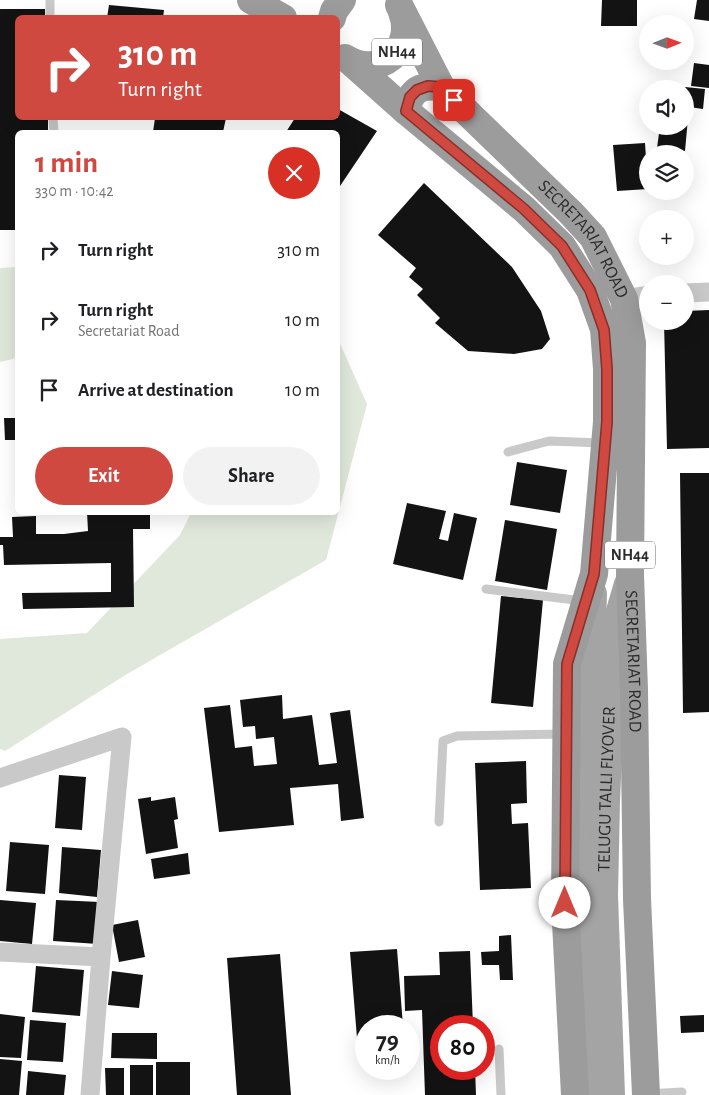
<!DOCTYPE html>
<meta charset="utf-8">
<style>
body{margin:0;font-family:"Alegreya Sans",sans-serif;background:#f2f2f2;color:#202124;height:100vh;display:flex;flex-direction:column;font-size:19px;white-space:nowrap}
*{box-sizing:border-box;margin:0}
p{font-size:16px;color:#757577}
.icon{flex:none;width:28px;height:28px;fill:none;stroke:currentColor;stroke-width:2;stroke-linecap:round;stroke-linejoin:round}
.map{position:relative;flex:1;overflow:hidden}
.sheet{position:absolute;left:15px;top:130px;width:325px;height:385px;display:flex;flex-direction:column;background:#fff;border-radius:8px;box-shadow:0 5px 20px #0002}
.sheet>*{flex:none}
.banner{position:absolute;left:15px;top:15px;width:325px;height:105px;border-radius:8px;box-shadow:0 5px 20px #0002;background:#cf4941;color:#fff;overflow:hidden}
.needle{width:32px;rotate:89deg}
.buttons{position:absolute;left:639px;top:15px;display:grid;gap:10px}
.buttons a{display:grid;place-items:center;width:55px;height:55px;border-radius:50%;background:#fff;box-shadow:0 5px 20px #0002;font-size:25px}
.speed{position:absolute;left:355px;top:1015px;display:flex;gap:10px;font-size:25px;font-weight:700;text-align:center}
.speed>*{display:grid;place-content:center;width:65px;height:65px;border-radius:50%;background:#fff;box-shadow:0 5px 20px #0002;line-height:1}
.speed small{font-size:12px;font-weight:400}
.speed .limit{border:8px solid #d22;background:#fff;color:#111}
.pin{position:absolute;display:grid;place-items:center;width:42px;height:42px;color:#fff;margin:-21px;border-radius:10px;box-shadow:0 2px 8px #0006}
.me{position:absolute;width:55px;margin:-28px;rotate:0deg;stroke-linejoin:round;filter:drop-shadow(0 0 4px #0008)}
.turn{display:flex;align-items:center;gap:18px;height:105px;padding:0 20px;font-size:22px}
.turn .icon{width:65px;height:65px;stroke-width:2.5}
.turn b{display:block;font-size:35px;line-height:42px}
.round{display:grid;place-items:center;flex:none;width:52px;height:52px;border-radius:26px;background:#f2f2f2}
.head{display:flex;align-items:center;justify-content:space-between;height:85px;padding:0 20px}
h1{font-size:30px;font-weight:700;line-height:38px;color:#cf4941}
.primary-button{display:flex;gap:10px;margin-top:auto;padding:10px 20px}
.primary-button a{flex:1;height:58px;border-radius:30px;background:#cf4941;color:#fff;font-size:20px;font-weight:700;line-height:58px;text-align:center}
.primary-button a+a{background:#f2f2f2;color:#202124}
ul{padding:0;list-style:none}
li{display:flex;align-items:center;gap:15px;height:70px;padding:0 20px}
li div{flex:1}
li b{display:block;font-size:19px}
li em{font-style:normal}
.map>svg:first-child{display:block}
</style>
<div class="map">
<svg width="709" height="1095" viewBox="0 0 709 1095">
<rect width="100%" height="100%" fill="#fff"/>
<path fill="#e0e8db" d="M17,267V358L0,362V268Z
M338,339L367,404L326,560L127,674L5,751L0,749V639L87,633L180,535L191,513L338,512Z"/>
<path fill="#131313" d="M602,0H637V26H601Z
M697,0H709V21L694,19Z
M109,5L164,10L163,18H107Z
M0,9H45V18H18V118H48V132H18V230H0Z
M694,63L709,65V88L691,86Z
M665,85L705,89L703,109L689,107L685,151L657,148L660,126H685V89H664Z
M338,109L377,131L338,189V132H286L295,118H338Z
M155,118H226L223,132H153Z
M645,143L648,189L617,191L613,145Z
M424,183L512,267L541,311L550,339L542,349L514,354L468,351L435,323L440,318L417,295L423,289L409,277L416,268L378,235Z
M709,310V448L667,449L664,321H685V311Z
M4,418H18V440H5Z
M517,462L567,470L560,513L510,505Z
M680,473H709V712L683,713Z
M407,503L446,511L439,539L448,541L454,513L477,518L463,580L393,564Z
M87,512H150V529H133L134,607L23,609L22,593L111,592V563L4,565L3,545H0V537H13L12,517L36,516V534H64L88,531Z
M505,520L557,529L547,590L495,581Z
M501,596L543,600L533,707L491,703Z
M282,695L283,719L312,715L319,765L337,763L330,713L350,710L364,818L341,821L338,784L290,788L294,825L219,832L204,708L230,705L235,748L252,746L254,766L277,764L274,737L256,739L255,726L243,727L240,700Z
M526,761L527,803L511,804L512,824L528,823L531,888L480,890L475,763Z
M59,775L86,777L82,830L55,828Z
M151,797V801L175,797L178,819L174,820L178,848L146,854L138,799Z
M10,842L49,845L45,894L6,891Z
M62,847L101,850L97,897L59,893Z
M188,853L190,874L154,879L151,859Z
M0,900L36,903L32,944L0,941Z
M56,900L100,902L98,944L53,941Z
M138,920L145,957L119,962L112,925Z
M511,935L513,980H500L499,965H482L481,952L499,951V936Z
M397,949L403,1026H366V1037L357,1038L350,952Z
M470,951L473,1026H441V1069H475L476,1095H425L422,1010L405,1011L404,976L440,975L439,952Z
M280,954L291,1095H237L227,958Z
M36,966L84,970L80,1016L32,1012Z
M112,971L143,975L139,1008L108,1005Z
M0,1014L25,1017L21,1058L0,1057Z
M704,1015V1032L681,1033L680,1016Z
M30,1020L66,1023L63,1062L27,1060Z
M112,1033H157V1059L111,1058Z
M0,1059L22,1061L19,1095H0Z
M156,1062H190V1095H156Z
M130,1065H153V1095H130Z
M105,1068H124V1095H106Z
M28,1071L66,1075L64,1095H26Z"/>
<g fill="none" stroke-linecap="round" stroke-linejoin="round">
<path stroke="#c9c9c9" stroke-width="9" d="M50,0V18
M53,118L54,132
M508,452L549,441L603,443
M486,589L583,601
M439,822L443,741L457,736L563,734
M499,1049L501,1095
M647,1094L682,1092"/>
<path stroke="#c9c9c9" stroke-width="19" d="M685,293L709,292
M624,299L648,295
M0,778L122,737L101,957L90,1095
M0,952L101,957"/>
<g stroke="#a4a4a4" stroke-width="28">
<path d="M591,1095L583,897L593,594"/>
<path id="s1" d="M611,1095L604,895L606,801L613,635L628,584"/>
</g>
<g stroke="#9c9c9c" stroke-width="28">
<path d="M251,0L283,18"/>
<path id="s2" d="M399,5L441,87L571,213L593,237L624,299L632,343L630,575L634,690L637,899L646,1095"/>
<path d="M332,18L334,11L342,0"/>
<path d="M345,58C379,80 416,49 402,12"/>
<path d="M351,62L406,111L524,209L562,246L590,290L604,329L607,369V422L594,574L567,664L565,903L575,1095"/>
<path d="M406,111C411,89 420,85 441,87"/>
</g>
</g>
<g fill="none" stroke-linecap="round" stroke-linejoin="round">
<g stroke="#872f2a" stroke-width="12">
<path id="route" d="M454,100L441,87L428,86L417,90L410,97L406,111L524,209L562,246L590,290L604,330L607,369V422L594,574L567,664L565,903"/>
</g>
<use href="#route" stroke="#cf4941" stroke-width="9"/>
</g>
<g text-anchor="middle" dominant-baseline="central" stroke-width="5" stroke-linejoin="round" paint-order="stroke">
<g fill="#fff" stroke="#6b6b6b" stroke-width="1">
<rect x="372" y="38.5" width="50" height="27" rx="4"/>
<rect x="605" y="541.5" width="50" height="27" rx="4"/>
</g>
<g font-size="16" font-weight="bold" fill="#2c2c2c">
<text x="397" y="52">NH44</text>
<text x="630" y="555">NH44</text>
</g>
<g font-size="18" fill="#2c2c2c" stroke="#fff">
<text stroke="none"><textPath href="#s2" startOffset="302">SECRETARIAT ROAD</textPath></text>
<text stroke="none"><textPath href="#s2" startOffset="738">SECRETARIAT ROAD</textPath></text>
<text stroke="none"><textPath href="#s1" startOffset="306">TELUGU TALLI FLYOVER</textPath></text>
</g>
</g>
</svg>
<div class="buttons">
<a><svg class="needle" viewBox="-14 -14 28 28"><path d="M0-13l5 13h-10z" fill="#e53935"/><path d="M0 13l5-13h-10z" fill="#757577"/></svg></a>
<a><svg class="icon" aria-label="sound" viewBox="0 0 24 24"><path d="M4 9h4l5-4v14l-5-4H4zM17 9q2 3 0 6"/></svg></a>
<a><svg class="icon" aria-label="layers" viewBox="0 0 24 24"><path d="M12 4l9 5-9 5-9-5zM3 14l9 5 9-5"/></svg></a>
<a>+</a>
<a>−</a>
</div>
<div class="speed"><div>79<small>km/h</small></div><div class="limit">80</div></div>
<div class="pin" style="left:454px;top:100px;background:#d93025"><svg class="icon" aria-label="arrive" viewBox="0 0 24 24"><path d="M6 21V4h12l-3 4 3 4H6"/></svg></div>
<svg class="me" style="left:565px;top:903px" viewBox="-20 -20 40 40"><circle r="19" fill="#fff"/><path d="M0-13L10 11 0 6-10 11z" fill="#cf4941"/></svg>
<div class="banner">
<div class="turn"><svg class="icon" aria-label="right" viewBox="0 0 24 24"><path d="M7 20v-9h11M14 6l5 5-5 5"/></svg><div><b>310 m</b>Turn right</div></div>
</div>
<section class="sheet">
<div class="head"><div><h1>1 min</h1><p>330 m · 10:42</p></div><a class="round" style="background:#d93025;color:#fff"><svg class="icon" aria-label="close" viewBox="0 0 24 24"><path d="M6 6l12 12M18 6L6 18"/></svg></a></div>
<ul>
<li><svg class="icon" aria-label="right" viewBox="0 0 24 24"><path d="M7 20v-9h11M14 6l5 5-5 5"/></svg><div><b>Turn right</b></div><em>310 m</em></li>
<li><svg class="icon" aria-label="right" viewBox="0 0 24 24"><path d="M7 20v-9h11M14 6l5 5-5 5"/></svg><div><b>Turn right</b><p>Secretariat Road</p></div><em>10 m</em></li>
<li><svg class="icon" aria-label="arrive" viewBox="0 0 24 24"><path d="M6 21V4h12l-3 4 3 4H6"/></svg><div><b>Arrive at destination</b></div><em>10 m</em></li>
</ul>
<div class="primary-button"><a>Exit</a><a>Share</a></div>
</section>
</div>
